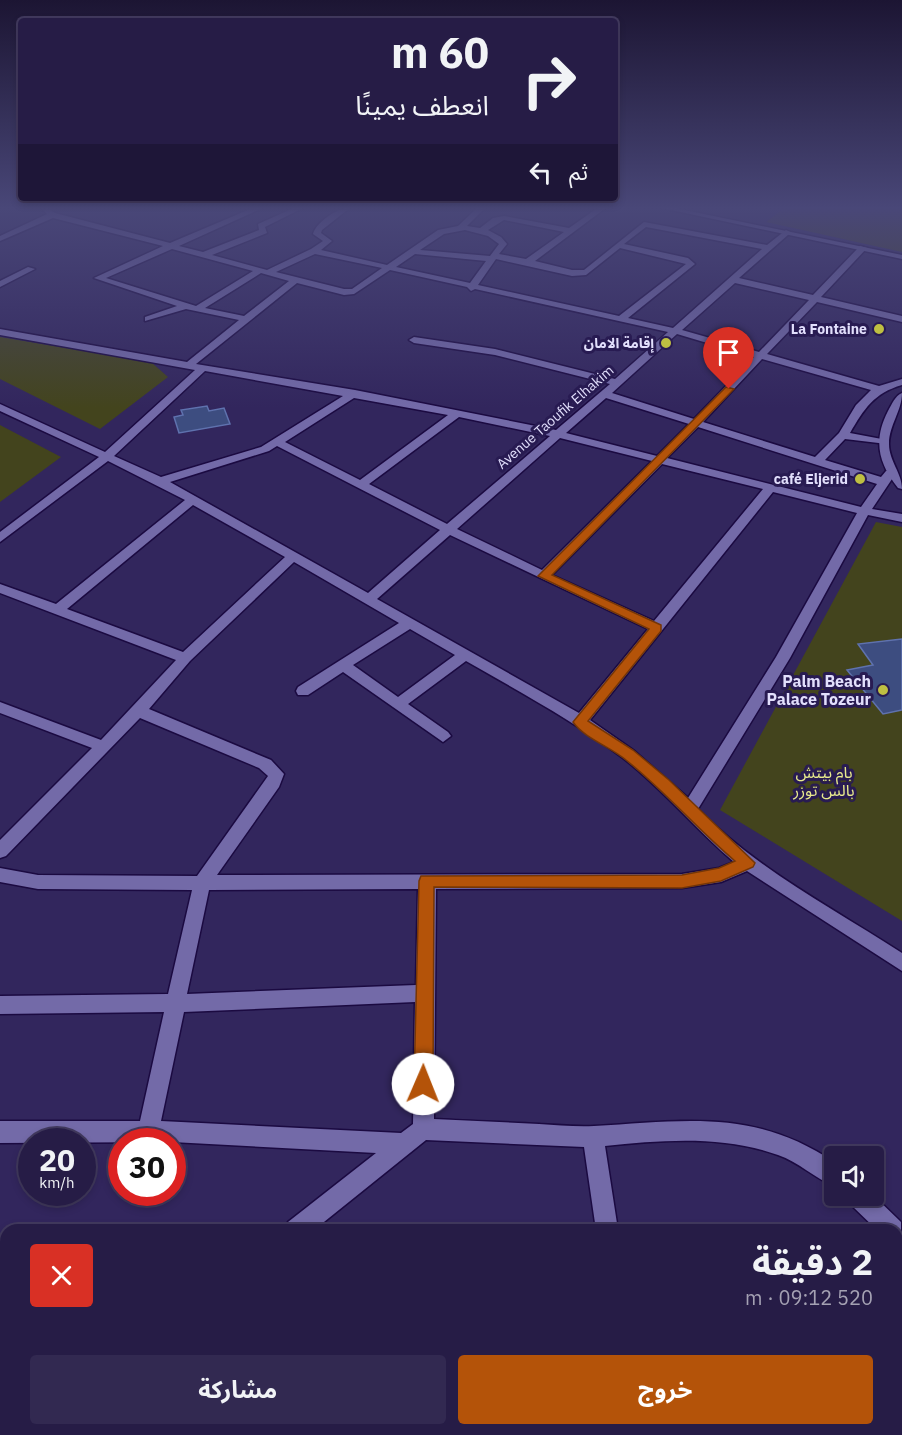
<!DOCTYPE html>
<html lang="ar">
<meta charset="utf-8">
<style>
body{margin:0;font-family:"IBM Plex Sans","Noto Sans Arabic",sans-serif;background:#322951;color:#f1f3f6;direction:rtl;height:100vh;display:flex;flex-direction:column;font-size:22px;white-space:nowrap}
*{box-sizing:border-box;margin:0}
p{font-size:20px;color:#a4a1b3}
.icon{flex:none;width:33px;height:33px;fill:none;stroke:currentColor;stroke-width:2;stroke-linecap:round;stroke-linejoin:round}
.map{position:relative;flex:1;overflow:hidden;direction:ltr}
.panel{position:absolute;left:0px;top:1224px;width:903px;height:212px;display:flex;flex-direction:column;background:#261c46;border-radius:18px 18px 0 0;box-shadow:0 3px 9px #0003,0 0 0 2px #423a5f;direction:rtl}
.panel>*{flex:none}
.banner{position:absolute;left:18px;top:18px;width:600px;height:183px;border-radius:6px;box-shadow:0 3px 9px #0003,0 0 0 2px #423a5f;direction:rtl;background:#261c46;color:#f1f3f6;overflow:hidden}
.tools{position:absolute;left:824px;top:1146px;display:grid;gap:12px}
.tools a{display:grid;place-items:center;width:60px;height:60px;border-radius:6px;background:#261c46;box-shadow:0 3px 9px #0003,0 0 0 2px #423a5f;font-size:30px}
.speed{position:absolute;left:18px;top:1128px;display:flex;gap:12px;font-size:30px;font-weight:700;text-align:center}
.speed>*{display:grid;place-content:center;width:78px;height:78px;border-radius:50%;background:#261c46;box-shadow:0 3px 9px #0003,0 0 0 2px #423a5f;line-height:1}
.speed small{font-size:15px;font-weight:400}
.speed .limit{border:9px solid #d22;background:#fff;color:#111}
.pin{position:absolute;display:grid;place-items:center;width:51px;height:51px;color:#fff;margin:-62px -26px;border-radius:50% 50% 50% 0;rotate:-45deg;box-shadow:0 0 6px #0007}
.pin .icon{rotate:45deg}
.me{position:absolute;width:66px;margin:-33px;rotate:1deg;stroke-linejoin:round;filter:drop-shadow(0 0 4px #0008)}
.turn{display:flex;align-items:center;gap:21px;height:126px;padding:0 30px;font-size:27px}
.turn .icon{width:78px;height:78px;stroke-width:2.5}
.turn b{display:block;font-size:42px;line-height:51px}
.then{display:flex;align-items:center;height:57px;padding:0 30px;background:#0003;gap:12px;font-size:22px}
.round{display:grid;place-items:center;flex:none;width:63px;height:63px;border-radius:6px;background:#322951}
.summary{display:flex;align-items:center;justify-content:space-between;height:102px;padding:0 30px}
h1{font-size:36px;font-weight:700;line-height:45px}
.primary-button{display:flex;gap:12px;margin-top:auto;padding:12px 30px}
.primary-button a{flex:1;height:69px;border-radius:6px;background:#b45309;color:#fff;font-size:24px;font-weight:700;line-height:69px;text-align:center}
.primary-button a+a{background:#322951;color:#f1f3f6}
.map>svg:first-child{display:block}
</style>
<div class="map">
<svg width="902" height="1435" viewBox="0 0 902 1435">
<rect width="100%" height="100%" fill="#32265d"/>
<path fill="#43441d" d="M786,207H902V252L766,222Z
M0,337L151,362L168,377L100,429L0,379Z
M0,425L61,457L0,502Z
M876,522L902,527V921L720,810Z"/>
<path fill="#3d4d80" stroke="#5f72ae" stroke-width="1.5" d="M207,406L209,411L224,408L230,424L179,433L174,417L183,415L181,410Z
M902,639V710L883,714L847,670L873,665L858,644Z"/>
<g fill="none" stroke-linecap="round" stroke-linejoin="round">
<g stroke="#1b0a41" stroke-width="3">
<path id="minor" d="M255,207H265L179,246L203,252L259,230L258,224L296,207H305L265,227L267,233L212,255L267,270L311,249L323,241L313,234C316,222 339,207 351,207L322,230L321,233L332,241L321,250L387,265L438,230L458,226L478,207H486L467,226L480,228L493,218L504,216L569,228L599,207H607L535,261L572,270H584L644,222L767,245L786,230L790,232L789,234L739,278L813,295L860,246L867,248L821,297L902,316V322L817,302L767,354L879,386L902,379V385C874,393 864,409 850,433L887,440V444L845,439L825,460L881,477L886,471H894L896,473L872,509L902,514V522L868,515L790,658L698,809C756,869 833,908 902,953V971L747,871L721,882L682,888L436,889L434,1119C469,1121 504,1122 539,1124C557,1125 576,1127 594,1126C684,1121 754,1108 834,1162V1186C814,1178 799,1162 778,1155C723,1135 662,1140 605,1146L618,1230H596L584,1147L426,1140L314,1230H285L288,1222L376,1153L172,1142L0,1143V1121H140L164,1012L0,1014V996L168,994L192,890L38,889L0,882V868L38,875L197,876L268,776L259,768L140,718L6,856L0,858V840L92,748L0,713V702L101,740L176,660L0,593V584L56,604L185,500L108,461L0,542V532L99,457L0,411V404L105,452L195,370L0,335V329L187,362L239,320L186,309L145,321V317L177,306L94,278L163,246L53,218L0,241V236L47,214L43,210L47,208L55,213L170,243ZM504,220L564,232L526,259L499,254L507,244L501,237L488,230ZM646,227L762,249L673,328L628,318L695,264L688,258L624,244ZM465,230L488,236L499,244L490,256L420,250L444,234ZM620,248L686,264L619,316L478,285L496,259L572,276L586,275ZM172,249L253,271L196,306L106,278ZM315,254L382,268L352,289H344L276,272ZM415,254L486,261L470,283L396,267ZM390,270L467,287L471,291L475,289L668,332L615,379L495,349L414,337L409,340L414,343L495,355L610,384L556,430L355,390L196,364L297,283L344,295L354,294ZM261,273L289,281L244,316L205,308ZM735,283L809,300L759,352L682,330ZM677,334L754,357L694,419L612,393ZM762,359L871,390L856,405L839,433L815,457L703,422ZM205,371L343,396L261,447L161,477L114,456ZM354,398L448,415L360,480L285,442ZM606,398L689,424L657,456L566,433ZM459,417L550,436L447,524L369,484ZM698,427L877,484L861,507L667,458ZM560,438L652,461L542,570L457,529ZM277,446L440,530L368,593L170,482L269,451ZM662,464L763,489L654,621L552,575ZM773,492L857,513L776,657L688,798L633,750L590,720ZM193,505L285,557L183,652L67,609ZM450,535L648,629L579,713L377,599ZM294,562L399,623L298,687L296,691L298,695H308L343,672L443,742L451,736L448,732L408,704L466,661C520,692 574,721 623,758C663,789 695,829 734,862L719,868L682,874L217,875L279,787L284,774L271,760L149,709L190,661ZM410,629L455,655L398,697L353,665ZM418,889L416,985L187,994L209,890ZM415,1002L413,1124L401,1133L161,1121L184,1012Z
M28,267L35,269L0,287V281Z
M873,1195L901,1222V1238L897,1240V1230H877L850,1204L847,1196Z
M0,1319L6,1321V1356L0,1354Z
M22,1430H52L50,1435H19Z
M571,1430H601L599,1435H568Z
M657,1430H684L687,1435H659Z"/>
</g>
<g stroke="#1b0a41" stroke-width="3">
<path id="secondary" d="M657,207H670L902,255V259Z
M902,393C902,411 889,425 889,444C889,461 902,473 902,489L898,488C878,463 873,440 888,411C892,404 895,396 902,393Z"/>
</g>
<use href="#minor" fill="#736aa8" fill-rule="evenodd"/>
<use href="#secondary" fill="#736aa8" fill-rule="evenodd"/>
</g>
<linearGradient id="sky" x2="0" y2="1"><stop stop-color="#1c1533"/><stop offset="0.51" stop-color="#494778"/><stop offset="1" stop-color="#494778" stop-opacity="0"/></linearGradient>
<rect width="902" height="408" fill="url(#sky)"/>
<path fill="#b45309" stroke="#753606" stroke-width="1.5" d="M726,387L734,389L552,575L661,625V631L588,721L633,750L669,780L755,863L753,867L721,881L682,888L434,887L433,1084L430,1090L423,1093L417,1090L414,1084L419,881L421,876L682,875L719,868L735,861C697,829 665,791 626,760C611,747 584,738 573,722L649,629L538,576Z"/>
<g fill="#bebf42" stroke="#281b52" stroke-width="2">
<circle cx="879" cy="329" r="6"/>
<circle cx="666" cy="343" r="6"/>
<circle cx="860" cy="479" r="6"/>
<circle cx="883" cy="690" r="6"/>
</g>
<g text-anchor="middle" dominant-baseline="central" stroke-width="6" stroke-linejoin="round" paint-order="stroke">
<g font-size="14" font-weight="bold" fill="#e2dffc" stroke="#281b52" text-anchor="end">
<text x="867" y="329">La Fontaine</text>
<text x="654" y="343">إقامة الامان</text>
<text x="848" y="479">café Eljerid</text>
</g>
<g font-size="14" fill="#e2dffc" stroke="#281b52">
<text transform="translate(555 417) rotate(-41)">Avenue Taoufik Elhakim</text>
</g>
<g font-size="16" font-weight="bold" fill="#e2dffc" stroke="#281b52" text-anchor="end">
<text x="871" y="681">Palm Beach<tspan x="871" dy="18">Palace Tozeur</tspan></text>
</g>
<g font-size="16" fill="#e8eb8c" stroke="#281b52">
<text x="824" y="772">بام بيتش<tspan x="824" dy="18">بالس توزر</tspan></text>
</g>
</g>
</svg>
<div class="tools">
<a><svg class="icon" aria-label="sound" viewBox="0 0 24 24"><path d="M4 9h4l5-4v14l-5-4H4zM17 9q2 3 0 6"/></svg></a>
</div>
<div class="speed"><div>20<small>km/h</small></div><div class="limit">30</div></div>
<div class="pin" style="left:729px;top:389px;background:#d93025"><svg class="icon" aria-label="arrive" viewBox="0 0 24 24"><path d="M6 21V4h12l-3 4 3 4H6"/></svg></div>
<svg class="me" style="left:423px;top:1084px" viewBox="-20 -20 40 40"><circle r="19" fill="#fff"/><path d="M0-13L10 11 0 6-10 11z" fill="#b45309"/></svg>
<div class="banner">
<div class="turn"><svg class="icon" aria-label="right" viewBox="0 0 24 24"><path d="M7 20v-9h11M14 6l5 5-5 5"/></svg><div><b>60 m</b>انعطف يمينًا</div></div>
<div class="then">ثم<svg class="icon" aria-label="left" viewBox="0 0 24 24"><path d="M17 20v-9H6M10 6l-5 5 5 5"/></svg></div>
</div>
<section class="panel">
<div class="summary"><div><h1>2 دقيقة</h1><p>520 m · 09:12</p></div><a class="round" style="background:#d93025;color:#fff"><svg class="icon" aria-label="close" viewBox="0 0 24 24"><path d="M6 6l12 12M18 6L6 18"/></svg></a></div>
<div class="primary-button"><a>خروج</a><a>مشاركة</a></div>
</section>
</div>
